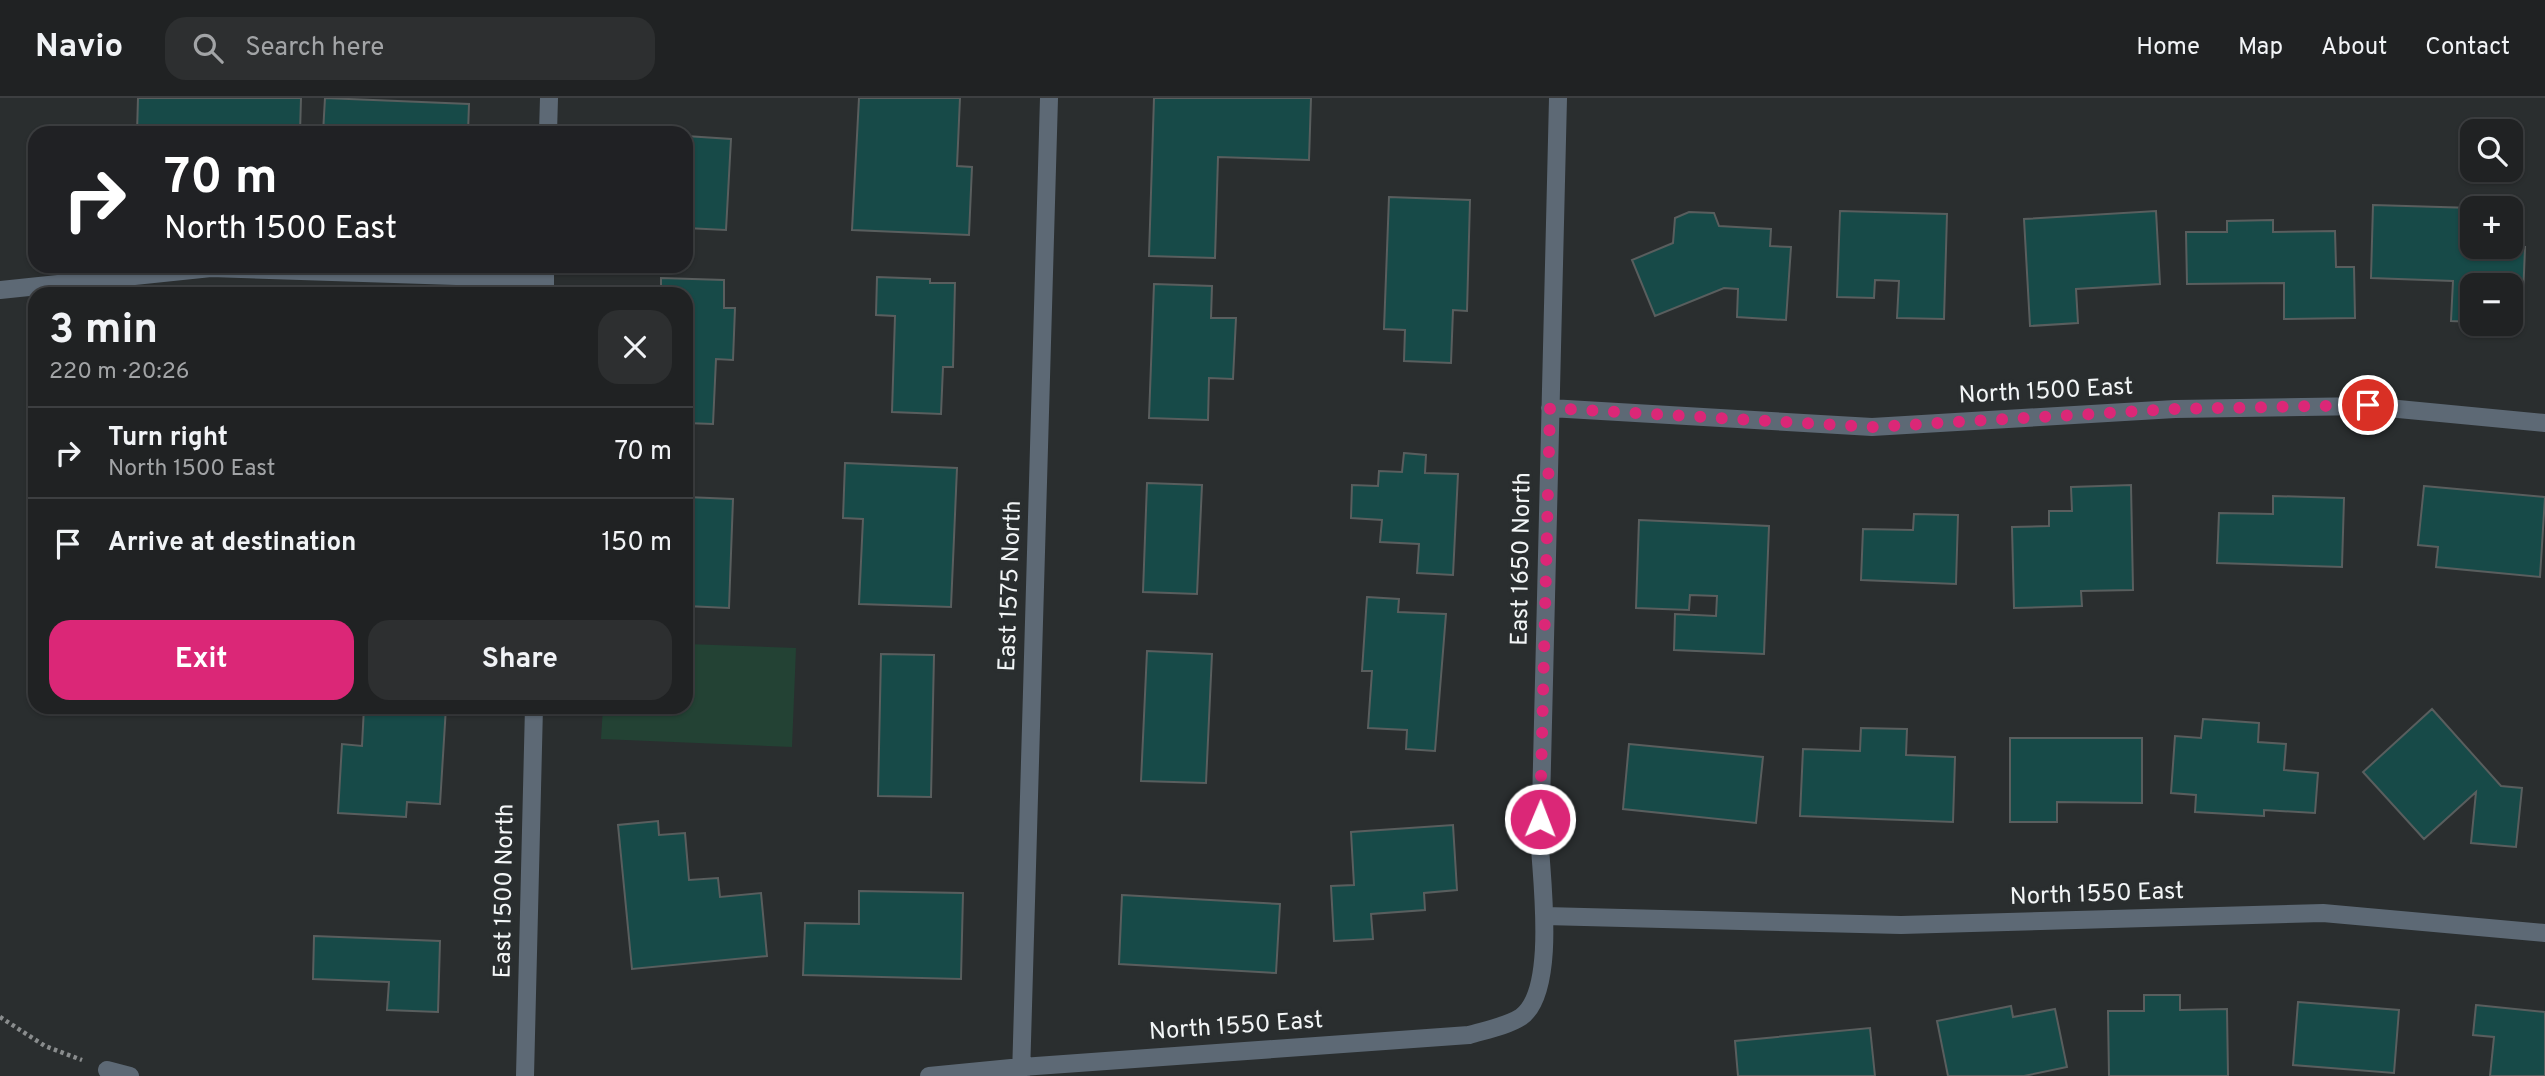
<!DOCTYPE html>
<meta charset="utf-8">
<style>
body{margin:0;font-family:Overpass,sans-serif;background:#2d2f30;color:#f1f3f6;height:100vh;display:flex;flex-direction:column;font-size:26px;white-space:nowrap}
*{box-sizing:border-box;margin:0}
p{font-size:23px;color:#a2a4a6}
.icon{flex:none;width:38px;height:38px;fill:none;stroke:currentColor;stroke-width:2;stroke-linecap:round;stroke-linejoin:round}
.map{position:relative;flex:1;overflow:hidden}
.drawer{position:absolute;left:28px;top:189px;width:665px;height:427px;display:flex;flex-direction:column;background:#202223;border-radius:21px;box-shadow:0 2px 5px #0004,0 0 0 2px #3d3f41}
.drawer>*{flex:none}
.hud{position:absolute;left:28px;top:28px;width:665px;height:147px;border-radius:21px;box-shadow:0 2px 5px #0004,0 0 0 2px #3d3f41;background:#202124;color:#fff;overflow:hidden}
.fabs{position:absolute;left:2460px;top:21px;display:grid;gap:14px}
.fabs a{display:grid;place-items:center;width:63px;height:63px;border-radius:14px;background:#202223;box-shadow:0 2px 5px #0004,0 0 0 2px #3d3f41;font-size:35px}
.pin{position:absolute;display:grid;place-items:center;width:60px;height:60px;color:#fff;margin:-30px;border:4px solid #fff;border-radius:50%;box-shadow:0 2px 7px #0007}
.me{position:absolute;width:77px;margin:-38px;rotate:1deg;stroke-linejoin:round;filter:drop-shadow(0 0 5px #0008)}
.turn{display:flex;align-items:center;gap:24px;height:147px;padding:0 21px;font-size:32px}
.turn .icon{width:91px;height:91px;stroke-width:2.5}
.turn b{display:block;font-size:49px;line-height:60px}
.round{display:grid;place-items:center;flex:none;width:74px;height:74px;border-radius:21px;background:#2d2f30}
.summary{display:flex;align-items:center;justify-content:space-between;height:119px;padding:0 21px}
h1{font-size:42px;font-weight:700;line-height:52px}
.primary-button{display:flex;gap:14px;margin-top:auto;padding:14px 21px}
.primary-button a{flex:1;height:80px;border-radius:21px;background:#db2777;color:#fff;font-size:28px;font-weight:700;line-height:80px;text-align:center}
.primary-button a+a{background:#2d2f30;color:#f1f3f6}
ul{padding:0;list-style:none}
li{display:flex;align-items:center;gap:21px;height:91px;padding:0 21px;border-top:2px solid #3d3f41}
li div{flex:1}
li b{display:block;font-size:26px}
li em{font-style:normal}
header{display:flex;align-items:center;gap:42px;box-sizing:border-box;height:98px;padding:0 35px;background:#202223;border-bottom:2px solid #3d3f41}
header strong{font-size:33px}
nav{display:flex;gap:38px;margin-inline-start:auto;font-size:24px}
.search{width:490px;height:63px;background:#2d2f30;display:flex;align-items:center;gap:18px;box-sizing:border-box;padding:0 24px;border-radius:21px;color:#a2a4a6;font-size:26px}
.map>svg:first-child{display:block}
</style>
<header>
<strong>Navio</strong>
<div class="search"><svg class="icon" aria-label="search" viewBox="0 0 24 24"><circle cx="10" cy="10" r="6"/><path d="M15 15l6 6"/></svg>Search here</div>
<nav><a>Home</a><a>Map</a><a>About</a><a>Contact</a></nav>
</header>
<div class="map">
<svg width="2545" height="978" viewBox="0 0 2545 978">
<rect width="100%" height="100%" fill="#2a2e2f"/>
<path fill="#234234" d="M686,546L796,550L792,649L601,641L603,609H686Z"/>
<path fill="#174a48" stroke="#595e5e" stroke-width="2" d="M138,0H301L300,35H213L214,29H191V35H137Z
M325,0L469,6L468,35H323Z
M859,0H960L957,68L972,69L969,137L852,132Z
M1154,0H1311L1309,62L1218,59L1215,160L1149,158Z
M686,38L731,41L726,132L686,130Z
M1389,99L1470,102L1467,213L1453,212L1451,265L1404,263L1405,232L1384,231Z
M2373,107L2473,110V149H2525L2522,226H2510L2511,187H2473V224L2451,223L2453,183L2371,180Z
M1840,113L1947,116L1944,221L1897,220L1899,183L1875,182L1874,200L1837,199Z
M2156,113L2160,186L2076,191L2078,225L2030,228L2024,121Z
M1689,114L1714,115L1719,128L1771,131L1770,148L1791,149L1786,222L1737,219L1738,191L1724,190L1655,218L1632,162L1673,145L1675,120Z
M2273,122V134L2335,133L2336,169H2354L2355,220L2284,221V185L2187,186L2186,134H2227V123Z
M877,179L930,181V185H955L953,269H943L941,316L892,314L895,218L876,217Z
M661,180L724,182V210H735L733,262L716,261L713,326L686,325V196H661Z
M1154,186L1212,188L1211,220H1236L1233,281L1209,280L1208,322L1149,320Z
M1404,355L1426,357L1425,375L1458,376L1453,477L1417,475L1419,446L1380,444L1382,422L1351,420L1352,387L1378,388L1379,373L1402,374Z
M845,365L957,370L951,509L859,506L863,421L843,420Z
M1147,385L1202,387L1197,496L1143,494Z
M2131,387L2133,492L2081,493L2082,508L2014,510L2012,429L2049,428V413H2072L2071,389Z
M2424,388L2545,399L2540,479L2436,469L2438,449L2418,447Z
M2273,398L2344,400L2342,469L2217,465L2219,415L2273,416Z
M686,399L733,401L729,510L686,508Z
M1914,416L1958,417L1956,486L1861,482L1863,431L1913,432Z
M1639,422L1769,428L1764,556L1674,552L1675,516L1716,518L1717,498L1690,497L1689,512L1636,510Z
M1367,499L1399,501L1398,514L1446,516L1435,653L1406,651L1407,632L1368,630L1372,573H1362Z
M1147,553L1212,556L1206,685L1141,683Z
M881,556L934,557L931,699L878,698Z
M364,609H446L440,706L407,704L406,719L338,715L342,646L362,648Z
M2432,611L2501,688L2522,690L2516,749L2471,745L2476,694L2424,741L2363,674Z
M2203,621L2259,625L2258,644L2286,646L2284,672L2318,675L2315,715L2264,712V718L2195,714L2196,697L2171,695L2175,638L2201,640Z
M1861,630L1907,631L1906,657L1955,659L1953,724L1800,718L1803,651L1860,653Z
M2010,640H2142V705L2057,704V724H2010Z
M1629,646L1763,659L1756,725L1623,711Z
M658,723L659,737L685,735L689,782L718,780L720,799L761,795L767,858L632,871L618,727Z
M1453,727L1457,792L1424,795L1425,812L1371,816L1373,841L1334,843L1331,788L1354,787L1351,734Z
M859,793L963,795L961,881L803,877L805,825L859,826Z
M1122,797L1280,806L1276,875L1119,866Z
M314,838L440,843L438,914L387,912L389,884L313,881Z
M2144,897H2180V912L2227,911L2228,978H2109L2108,913H2144Z
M2298,904L2399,912L2394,975L2293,967Z
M2476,907L2545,914V978H2490L2494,939L2473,937Z
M2011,908L2013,919L2055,911L2067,969L2024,978H1948L1937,923Z
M1870,930L1875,978H1738L1735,943Z"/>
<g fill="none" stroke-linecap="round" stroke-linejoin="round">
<path stroke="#8a8d8e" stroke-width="4.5" stroke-dasharray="3.5 3.5" stroke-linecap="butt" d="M0,919L45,948L82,962"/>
<path stroke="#5d6975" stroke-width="18" d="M548,35L549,0
M0,192L211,170L545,181
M545,196V168
M1550,310L1872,329L2175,311L2367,308L2545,325
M1545,818L1901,827L2323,815L2545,835
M107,972L130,978
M525,978L534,609
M929,978L1022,969L1469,937C1486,932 1507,928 1521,919C1556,894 1542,787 1540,749L1558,0
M1021,978L1049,0"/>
</g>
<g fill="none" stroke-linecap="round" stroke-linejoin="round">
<path stroke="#db2777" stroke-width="12" stroke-dasharray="0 21.6" d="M1540,721L1550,310L1872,329L2175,311L2368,307"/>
</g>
<g text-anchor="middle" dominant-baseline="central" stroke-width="7" stroke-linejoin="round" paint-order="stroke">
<g font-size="24" fill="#f2f5f6" stroke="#2a2e2f">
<text transform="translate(2046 294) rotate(-3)">North 1500 East</text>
<text transform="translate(1522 461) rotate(-89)">East 1650 North</text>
<text transform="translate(1011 488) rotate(-88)">East 1575 North</text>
<text transform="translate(505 793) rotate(-89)">East 1500 North</text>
<text transform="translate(2097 797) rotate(-2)">North 1550 East</text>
<text transform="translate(1236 929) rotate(-4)">North 1550 East</text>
</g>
</g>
</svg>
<div class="fabs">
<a><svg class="icon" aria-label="search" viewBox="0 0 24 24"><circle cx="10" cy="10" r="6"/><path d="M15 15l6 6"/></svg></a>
<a>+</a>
<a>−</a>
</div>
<div class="pin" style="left:2368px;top:307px;background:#d93025"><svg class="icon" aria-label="arrive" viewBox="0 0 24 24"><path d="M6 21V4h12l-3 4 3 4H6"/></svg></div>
<svg class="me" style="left:1540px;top:721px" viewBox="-20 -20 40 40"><circle r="17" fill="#db2777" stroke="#fff" stroke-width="3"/><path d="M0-11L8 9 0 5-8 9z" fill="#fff"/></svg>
<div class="hud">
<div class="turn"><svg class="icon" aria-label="right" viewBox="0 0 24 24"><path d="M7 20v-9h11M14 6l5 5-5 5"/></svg><div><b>70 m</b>North 1500 East</div></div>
</div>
<section class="drawer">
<div class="summary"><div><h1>3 min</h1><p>220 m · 20:26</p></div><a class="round"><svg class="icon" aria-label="close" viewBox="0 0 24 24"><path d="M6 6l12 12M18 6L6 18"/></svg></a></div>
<ul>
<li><svg class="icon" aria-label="right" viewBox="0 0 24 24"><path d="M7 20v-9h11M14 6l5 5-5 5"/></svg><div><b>Turn right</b><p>North 1500 East</p></div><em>70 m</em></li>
<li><svg class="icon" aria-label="arrive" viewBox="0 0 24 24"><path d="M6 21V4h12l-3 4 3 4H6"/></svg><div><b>Arrive at destination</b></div><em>150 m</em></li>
</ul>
<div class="primary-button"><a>Exit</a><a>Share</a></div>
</section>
</div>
